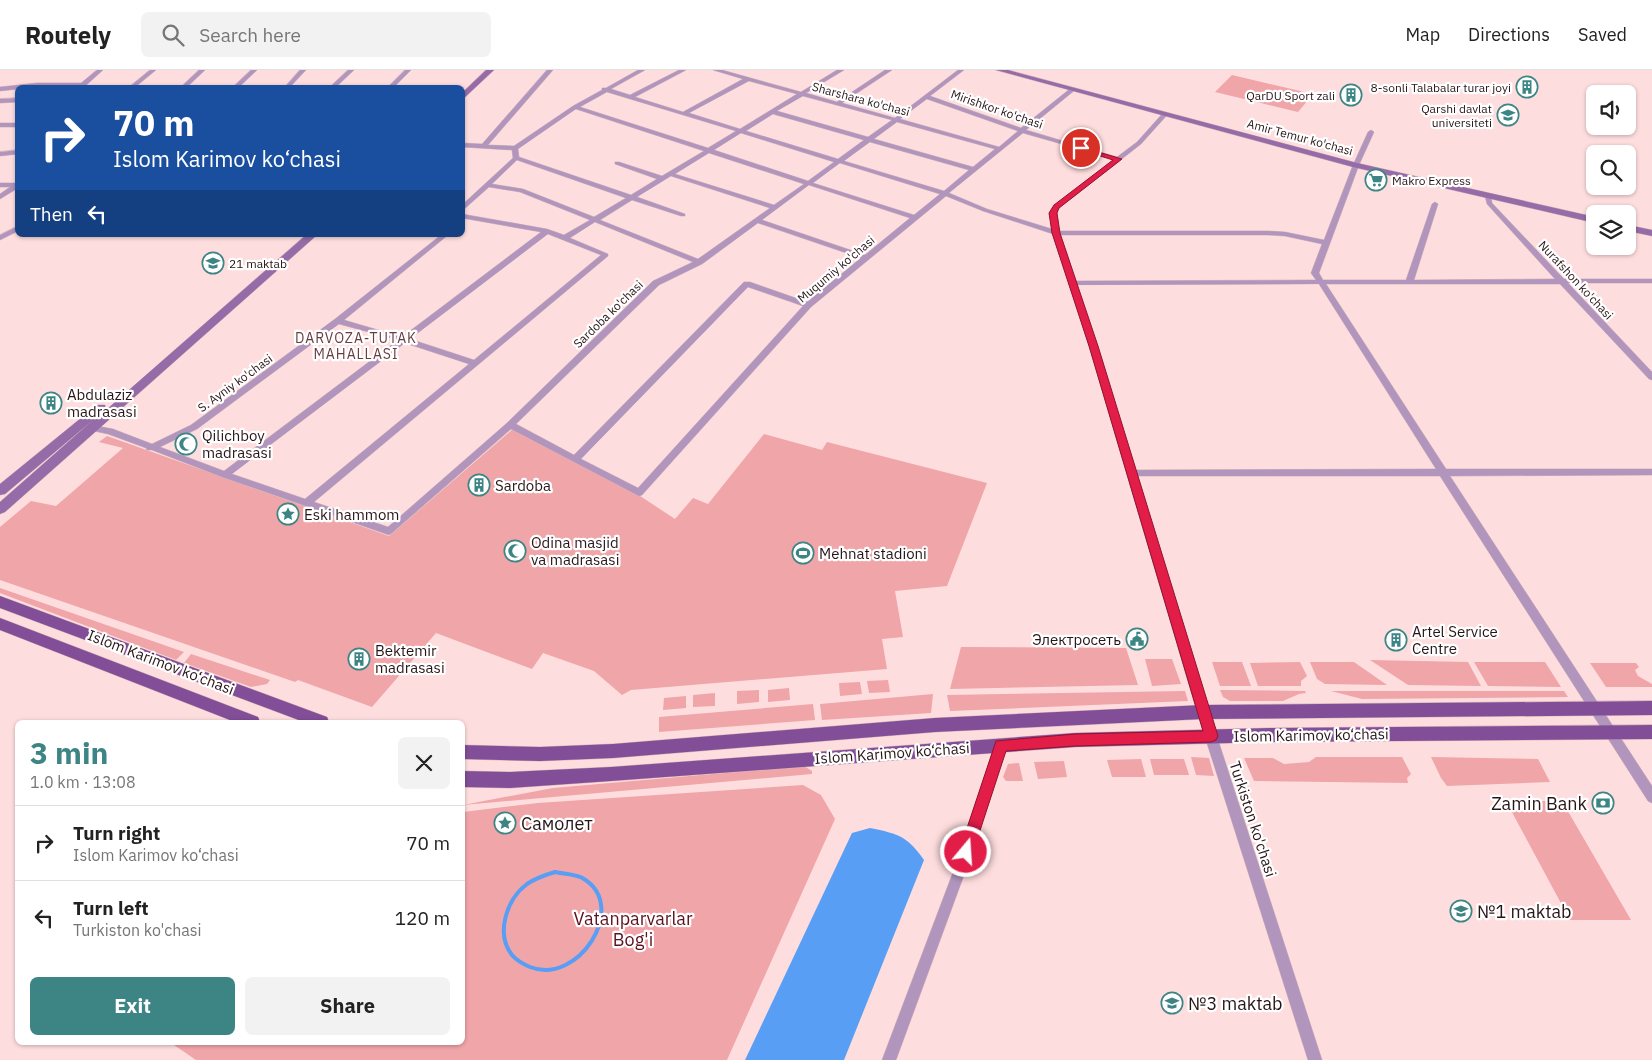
<!DOCTYPE html>
<meta charset="utf-8">
<style>
body{margin:0;font-family:"IBM Plex Sans",sans-serif;background:#f2f2f2;color:#222;height:100vh;display:flex;flex-direction:column;font-size:19px;white-space:nowrap}
*{box-sizing:border-box;margin:0}
p{font-size:16px;color:#767676}
.icon{flex:none;width:28px;height:28px;fill:none;stroke:currentColor;stroke-width:2;stroke-linecap:round;stroke-linejoin:round}
.map{position:relative;flex:1;overflow:hidden}
.sheet{position:absolute;left:15px;top:650px;width:450px;height:325px;display:flex;flex-direction:column;background:#fff;border-radius:8px;box-shadow:0 1px 4px #0004}
.sheet>*{flex:none}
.guide{position:absolute;left:15px;top:15px;width:450px;height:152px;border-radius:8px;box-shadow:0 1px 4px #0004;background:#1a4fa0;color:#fff;overflow:hidden}
.buttons{position:absolute;left:1586px;top:15px;display:grid;gap:10px}
.buttons a{display:grid;place-items:center;width:50px;height:50px;border-radius:8px;background:#fff;box-shadow:0 1px 4px #0004;font-size:25px}
.pin{position:absolute;display:grid;place-items:center;width:42px;height:42px;color:#fff;margin:-21px;border:2px solid #fff;border-radius:50%;box-shadow:0 1px 5px #0007}
.me{position:absolute;width:55px;margin:-28px;rotate:18deg;stroke-linejoin:round;filter:drop-shadow(0 0 4px #0008)}
.turn{display:flex;align-items:center;gap:18px;height:105px;padding:0 15px;font-size:22px}
.turn .icon{width:65px;height:65px;stroke-width:2.5}
.turn b{display:block;font-size:35px;line-height:42px}
.then{display:flex;align-items:center;height:48px;padding:0 15px;background:#0003;gap:10px;font-size:19px}
.round{display:grid;place-items:center;flex:none;width:52px;height:52px;border-radius:8px;background:#f2f2f2}
.headline{display:flex;align-items:center;justify-content:space-between;height:85px;padding:0 15px}
h1{font-size:30px;font-weight:700;line-height:38px;color:#3d8585}
.button{display:flex;gap:10px;margin-top:auto;padding:10px 15px}
.button a{flex:1;height:58px;border-radius:8px;background:#3d8585;color:#fff;font-size:20px;font-weight:700;line-height:58px;text-align:center}
.button a+a{background:#f2f2f2;color:#222}
ul{padding:0;list-style:none}
li{display:flex;align-items:center;gap:15px;height:75px;padding:0 15px;border-top:1px solid #e0e0e0}
li div{flex:1}
li b{display:block;font-size:19px}
li em{font-style:normal}
header{display:flex;align-items:center;gap:30px;box-sizing:border-box;height:70px;padding:0 25px;background:#fff;border-bottom:1px solid #e0e0e0}
header strong{font-size:24px}
nav{display:flex;gap:28px;margin-inline-start:auto;font-size:18px}
.search{width:350px;height:45px;background:#f2f2f2;display:flex;align-items:center;gap:12px;box-sizing:border-box;padding:0 18px;border-radius:8px;color:#767676;font-size:19px}
.map>svg:first-child{display:block}
</style>
<header>
<strong>Routely</strong>
<div class="search"><svg class="icon" aria-label="search" viewBox="0 0 24 24"><circle cx="10" cy="10" r="6"/><path d="M15 15l6 6"/></svg>Search here</div>
<nav><a>Map</a><a>Directions</a><a>Saved</a></nav>
</header>
<div class="map">
<svg width="1652" height="990" viewBox="0 0 1652 990">
<rect width="100%" height="100%" fill="#feddde"/>
<path fill="#f0a5a9" d="M1232,5L1313,24L1298,42L1215,22Z
M513,359L634,422L675,449L693,428L708,434L764,364L822,380L827,372L987,413L947,516L895,521L903,567L882,569L887,599L631,620L622,625L594,601L543,583L532,599L436,563L372,637L298,610L295,612L0,510V457L31,431L56,436L123,378L99,372L107,366L389,466Z
M0,518L184,582L176,590L0,523Z
M961,577L1126,578L1138,615L950,619Z
M191,584L270,610L267,614L251,617L184,593Z
M1145,589H1172L1181,614L1152,616Z
M1370,590L1468,592L1481,616L1408,615Z
M1212,592H1242L1251,616H1220Z
M1300,592L1307,606L1301,611V616H1258L1250,593Z
M1310,592H1354L1387,615L1325,614L1317,609Z
M1474,592H1545L1561,617L1488,616Z
M1590,593H1636L1639,597L1635,600L1638,606L1652,614V617H1606Z
M888,610L890,622L869,623L867,611Z
M860,612L862,624L840,626L839,613Z
M789,618L790,630L768,632V620Z
M759,620V632L737,634V621Z
M1220,620L1305,621L1306,623L1299,624L1283,631H1230L1223,627Z
M1185,621L1188,631L950,641L947,625Z
M1331,621H1564L1568,627L1362,629Z
M715,623V636L693,637V625Z
M933,624L931,643L822,650L820,634Z
M686,626V638L663,640L664,628Z
M813,634L815,650L659,662V647Z
M1191,687L1209,688L1214,706L1196,705Z
M1316,687H1402L1411,704L1407,708L1408,713L1254,711L1244,688H1273L1284,694L1309,692Z
M1431,687L1538,689L1550,712L1447,716L1441,708Z
M1141,689L1146,707H1112L1107,690Z
M1150,689H1184L1189,705H1154Z
M1064,691L1067,707L1038,709L1034,692Z
M1019,693L1023,711H1006L1003,707L1008,694Z
M804,696L812,701V704L463,735L553,718Z
M803,715L821,725L835,749L727,990H196L171,973L462,972L463,742L538,733Z
M1506,731H1562L1631,850H1570Z"/>
<path fill="#589ef5" d="M870,758C899,764 907,766 924,790L844,990H745L852,763Z"/>
<g fill="none" stroke-linecap="round" stroke-linejoin="round">
<path stroke="#589ef5" stroke-width="4" d="M555,802C563,804 577,804 584,809C629,837 578,916 530,897C523,894 517,891 512,885C495,863 507,829 527,814C536,808 545,805 555,802Z"/>
<g stroke="#d7b9ba" stroke-width="1">
<path id="minor" d="M97,0H103L83,18L37,17L0,21V17L37,13H81Z
M150,0H156L134,18H128Z
M199,0H205L186,18H180Z
M251,0H257L238,18H232Z
M300,0H306L289,18H284Z
M348,0H354L335,18H329Z
M405,0H411L393,18H387Z
M547,0H553L488,75L514,76L573,36L602,20V18H606L638,0H645L611,19L630,25L679,0H686L635,27L683,42L743,9L713,0H722L801,22L837,0H844L806,23L837,32L885,0H892L842,33L895,48L958,0H964L930,26L1021,58L1071,18H1075V20L1026,60L1117,87L1137,72L1163,43L1168,44L1141,74L1059,138L1056,143L1059,161H1268L1285,162L1324,170L1353,95L1368,62L1371,60L1374,62L1359,95L1319,203L1323,210H1406L1432,134L1435,132L1438,134L1414,210L1555,209L1487,134L1485,126L1488,124L1491,126L1492,133L1564,209H1652V213H1568L1652,302V310L1649,309L1560,214H1326L1446,399H1652V405L1450,406L1652,716V733L1648,731L1440,406H1137L1209,642L1322,990H1308L1197,642L1089,276L1053,164L983,141L946,126L811,237L642,425L639,426L511,359L392,463L389,465L222,407L152,380H147L146,378L108,364L89,360L88,358L92,355L113,359L152,374L191,355L335,249L441,165H448L344,250L402,267L541,162L462,148V144L547,159L564,165L590,150L520,122L489,117L462,141V135L513,88L512,80L462,77V73L482,74ZM749,11L797,24L740,59L689,43ZM607,22L736,61L708,78L580,37ZM803,26L892,50L868,67L777,41ZM927,29L1018,61L999,77L900,49ZM576,39L704,81L662,106L619,92H615V94L657,109L631,125L519,87L518,79ZM773,44L864,70L838,89L746,61ZM897,52L995,79L973,97L874,69ZM741,63L834,92L808,111L714,80ZM1023,63L1114,89L1054,136L1050,143L1052,159L987,139L949,123ZM870,72L969,100L944,121L844,91ZM709,83L804,114L774,135L675,104ZM517,90L626,128L594,147L523,119L492,114ZM840,93L940,124L914,145L813,113ZM671,106L770,138L698,189L600,150L632,130L681,146H685V144L637,127ZM809,115L910,148L865,185L762,150ZM595,152L693,192L653,211L507,353L388,457L314,432L608,186V184L570,168ZM758,153L861,188L807,232L750,212H744L574,385L516,354L659,215L702,194ZM548,164L601,185L474,290L410,269ZM1060,165H1268L1285,166L1322,174L1311,203L1316,210L1075,211ZM1319,214L1436,399L1135,400L1077,215ZM748,217L803,236L638,418L581,389ZM339,254L398,270L224,401L160,377L197,359ZM405,273L469,294L305,429L232,404Z
M18,28V32L0,33V29Z
M0,53H18V57H0Z
M18,80V84L0,86V82Z
M0,113H18V118L0,129V124L10,117H0Z
M18,156V161L0,170V165Z
M1001,670L1005,671L1007,675L967,797L896,990H882L955,797L995,675L997,671Z"/>
</g>
<g stroke="#d7b9ba" stroke-width="1">
<path id="secondary" d="M486,0H494L462,30V23Z
M996,0H1008L1357,93L1595,147V153L1353,97Z
M1628,155L1652,160V166L1628,161Z
M306,165H317L5,442L0,444V432L93,350L5,424L0,425V414L97,335H105L106,340Z"/>
</g>
<g stroke="#d7b9ba" stroke-width="1">
<path id="primary" d="M0,526L327,647L329,652H304L0,538Z
M0,548L258,647L260,652H235L0,560Z
M1652,631V645L1203,649L935,662L613,688L540,691L462,689V675L540,677L613,674L935,648L1203,635Z
M1652,655V669L1270,672L1075,677L611,711L510,718L462,717V701L510,702L611,697L1075,663L1270,658Z"/>
</g>
<use href="#minor" fill="#b195bd" fill-rule="evenodd"/>
<use href="#secondary" fill="#966ca8" fill-rule="evenodd"/>
<use href="#primary" fill="#824e98" fill-rule="evenodd"/>
</g>
<path fill="#e11d48" stroke="#92132f" d="M1078,76L1122,89L1059,138L1057,143L1060,163L1098,276L1218,666L1216,670L1211,672L1075,676L1006,681L973,782L971,787L966,789L961,787L959,782L996,671L1075,664L1203,661L1089,276L1052,163L1049,143L1054,135L1113,90L1078,79Z"/>
<defs>
<g id="building-ring" transform="scale(1.125)"><circle r="9.5" fill="#fff" stroke="#3d8585" stroke-width="1.5"/><path d="M-4-6H4V6H1V3H-1V6H-4ZM-2.5-4.3h1.7v1.8h-1.7ZM.8-4.3h1.7v1.8H.8ZM-2.5-1h1.7V.8h-1.7ZM.8-1h1.7V.8H.8Z" fill="#3d8585"/></g>
<g id="university-ring" transform="scale(1.125)"><circle r="9.5" fill="#fff" stroke="#3d8585" stroke-width="1.5"/><path d="M0-5L7-2L0 1L-7-2ZM-4 1L0 2.5L4 1V4Q0 6-4 4Z" fill="#3d8585"/></g>
<g id="supermarket-ring" transform="scale(1.125)"><circle r="9.5" fill="#fff" stroke="#3d8585" stroke-width="1.5"/><path d="M-6-5.5h2.5l.6 2H6L4.5 2H-2.5L-4.4-4H-6ZM-1.5 3.2a1.3 1.3 0 1 0 .1 0ZM3 3.2a1.3 1.3 0 1 0 .1 0Z" fill="#3d8585"/></g>
<g id="school-ring" transform="scale(1.125)"><circle r="9.5" fill="#fff" stroke="#3d8585" stroke-width="1.5"/><path d="M0-5L7-2L0 1L-7-2ZM-4 1L0 2.5L4 1V4Q0 6-4 4Z" fill="#3d8585"/></g>
<g id="mosque-ring" transform="scale(1.125)"><circle r="9.5" fill="#fff" stroke="#3d8585" stroke-width="1.5"/><path d="M3.5-4.9A6 6 0 1 0 3.5 4.9A5 5 0 1 1 3.5-4.9Z" fill="#3d8585"/></g>
<g id="sight-ring" transform="scale(1.125)"><circle r="9.5" fill="#fff" stroke="#3d8585" stroke-width="1.5"/><path d="M0-6L1.8-2.2L6-1.7L2.9 1.2L3.7 5.4L0 3.3L-3.7 5.4L-2.9 1.2L-6-1.7L-1.8-2.2Z" fill="#3d8585"/></g>
<g id="stadium-ring" transform="scale(1.125)"><circle r="9.5" fill="#fff" stroke="#3d8585" stroke-width="1.5"/><path d="M0-5a6.5 5 0 1 0 0 10a6.5 5 0 1 0 0-10ZM-3.5-1.8h7v3.6h-7Z" fill="#3d8585"/></g>
<g id="civic-ring" transform="scale(1.125)"><circle r="9.5" fill="#fff" stroke="#3d8585" stroke-width="1.5"/><path d="M-.6-6.5H3V-4.5H.6V-3L4-1V1h2V6H-6V1h2V-1L-.6-3ZM-1.2 2.5V6h2.4V2.5Z" fill="#3d8585"/></g>
<g id="bank-ring" transform="scale(1.125)"><circle r="9.5" fill="#fff" stroke="#3d8585" stroke-width="1.5"/><path d="M-6-4H6V4H-6ZM0-2.3a2.3 2.3 0 1 0 0 4.6a2.3 2.3 0 1 0 0-4.6Z" fill="#3d8585"/></g>
</defs>
<g fill-rule="evenodd">
<use href="#building-ring" x="1527" y="17"/>
<use href="#building-ring" x="1351" y="25"/>
<use href="#university-ring" x="1508" y="45"/>
<use href="#supermarket-ring" x="1376" y="110"/>
<use href="#school-ring" x="213" y="193"/>
<use href="#building-ring" x="51" y="333"/>
<use href="#mosque-ring" x="186" y="374"/>
<use href="#building-ring" x="479" y="415"/>
<use href="#sight-ring" x="288" y="444"/>
<use href="#mosque-ring" x="515" y="481"/>
<use href="#stadium-ring" x="803" y="483"/>
<use href="#civic-ring" x="1137" y="569"/>
<use href="#building-ring" x="1396" y="570"/>
<use href="#building-ring" x="359" y="589"/>
<use href="#bank-ring" x="1603" y="733"/>
<use href="#sight-ring" x="505" y="753"/>
<use href="#school-ring" x="1461" y="841"/>
<use href="#school-ring" x="1172" y="933"/>
</g>
<g text-anchor="middle" dominant-baseline="central" stroke-width="4.5" stroke-linejoin="round" paint-order="stroke">
<g font-size="12" fill="#281517" stroke="#fff" text-anchor="end">
<text x="1511" y="17">8-sonli Talabalar turar joyi</text>
<text x="1335" y="25">QarDU Sport zali</text>
<text x="1492" y="38">Qarshi davlat<tspan x="1492" dy="14">universiteti</tspan></text>
<text x="1392" y="110" text-anchor="start">Makro Express</text>
<text x="229" y="193" text-anchor="start">21 maktab</text>
</g>
<g font-size="12" fill="#281517" stroke="#fff">
<text transform="translate(861 29) rotate(15)">Sharshara ko'chasi</text>
<text transform="translate(997 39) rotate(19)">Mirishkor ko'chasi</text>
<text transform="translate(1300 67) rotate(15)">Amir Temur ko'chasi</text>
<text transform="translate(836 199) rotate(-40)">Muqumiy ko'chasi</text>
<text transform="translate(1576 210) rotate(47)">Nurafshon ko'chasi</text>
<text transform="translate(608 244) rotate(-44)">Sardoba ko'chasi</text>
<text transform="translate(235 313) rotate(-36)">S. Ayniy ko'chasi</text>
</g>
<g font-size="14" letter-spacing="1" fill="#683d41" stroke="#fff">
<text x="356" y="268">DARVOZA-TUTAK<tspan x="356" dy="16">MAHALLASI</tspan></text>
</g>
<g font-size="15" fill="#281517" stroke="#fff" text-anchor="start">
<text x="67" y="324">Abdulaziz<tspan x="67" dy="17">madrasasi</tspan></text>
<text x="202" y="365">Qilichboy<tspan x="202" dy="17">madrasasi</tspan></text>
<text x="495" y="415">Sardoba</text>
<text x="304" y="444">Eski hammom</text>
<text x="531" y="472">Odina masjid<tspan x="531" dy="17">va madrasasi</tspan></text>
<text x="819" y="483">Mehnat stadioni</text>
<text x="1412" y="561">Artel Service<tspan x="1412" dy="17">Centre</tspan></text>
<text x="1121" y="569" text-anchor="end">Электросеть</text>
<text x="375" y="580">Bektemir<tspan x="375" dy="17">madrasasi</tspan></text>
</g>
<g font-size="15" fill="#281517" stroke="#fff">
<text transform="translate(161 592) rotate(21)">Islom Karimov ko‘chasi</text>
<text transform="translate(1311 665) rotate(-1)">Islom Karimov ko‘chasi</text>
<text transform="translate(892 683) rotate(-4)">Islom Karimov ko‘chasi</text>
<text transform="translate(1253 749) rotate(72)">Turkiston ko'chasi</text>
</g>
<g font-size="18" fill="#281517" stroke="#fff" text-anchor="start">
<text x="1587" y="733" text-anchor="end">Zamin Bank</text>
<text x="521" y="753">Самолет</text>
<text x="1477" y="841">№1 maktab</text>
<text x="1188" y="933">№3 maktab</text>
</g>
<g font-size="18" fill="#5c111f" stroke="#fff">
<text x="633" y="848">Vatanparvarlar<tspan x="633" dy="21">Bog'i</tspan></text>
</g>
</g>
</svg>
<div class="buttons">
<a><svg class="icon" aria-label="sound" viewBox="0 0 24 24"><path d="M4 9h4l5-4v14l-5-4H4zM17 9q2 3 0 6"/></svg></a>
<a><svg class="icon" aria-label="search" viewBox="0 0 24 24"><circle cx="10" cy="10" r="6"/><path d="M15 15l6 6"/></svg></a>
<a><svg class="icon" aria-label="layers" viewBox="0 0 24 24"><path d="M12 4l9 5-9 5-9-5zM3 14l9 5 9-5"/></svg></a>
</div>
<div class="pin" style="left:1081px;top:78px;background:#d93025"><svg class="icon" aria-label="arrive" viewBox="0 0 24 24"><path d="M6 21V4h12l-3 4 3 4H6"/></svg></div>
<svg class="me" style="left:966px;top:782px" viewBox="-20 -20 40 40"><circle r="17" fill="#e11d48" stroke="#fff" stroke-width="3"/><path d="M0-11L8 9 0 5-8 9z" fill="#fff"/></svg>
<div class="guide">
<div class="turn"><svg class="icon" aria-label="right" viewBox="0 0 24 24"><path d="M7 20v-9h11M14 6l5 5-5 5"/></svg><div><b>70 m</b>Islom Karimov ko‘chasi</div></div>
<div class="then">Then<svg class="icon" aria-label="left" viewBox="0 0 24 24"><path d="M17 20v-9H6M10 6l-5 5 5 5"/></svg></div>
</div>
<section class="sheet">
<div class="headline"><div><h1>3 min</h1><p>1.0 km · 13:08</p></div><a class="round"><svg class="icon" aria-label="close" viewBox="0 0 24 24"><path d="M6 6l12 12M18 6L6 18"/></svg></a></div>
<ul>
<li><svg class="icon" aria-label="right" viewBox="0 0 24 24"><path d="M7 20v-9h11M14 6l5 5-5 5"/></svg><div><b>Turn right</b><p>Islom Karimov ko‘chasi</p></div><em>70 m</em></li>
<li><svg class="icon" aria-label="left" viewBox="0 0 24 24"><path d="M17 20v-9H6M10 6l-5 5 5 5"/></svg><div><b>Turn left</b><p>Turkiston ko'chasi</p></div><em>120 m</em></li>
</ul>
<div class="button"><a>Exit</a><a>Share</a></div>
</section>
</div>
